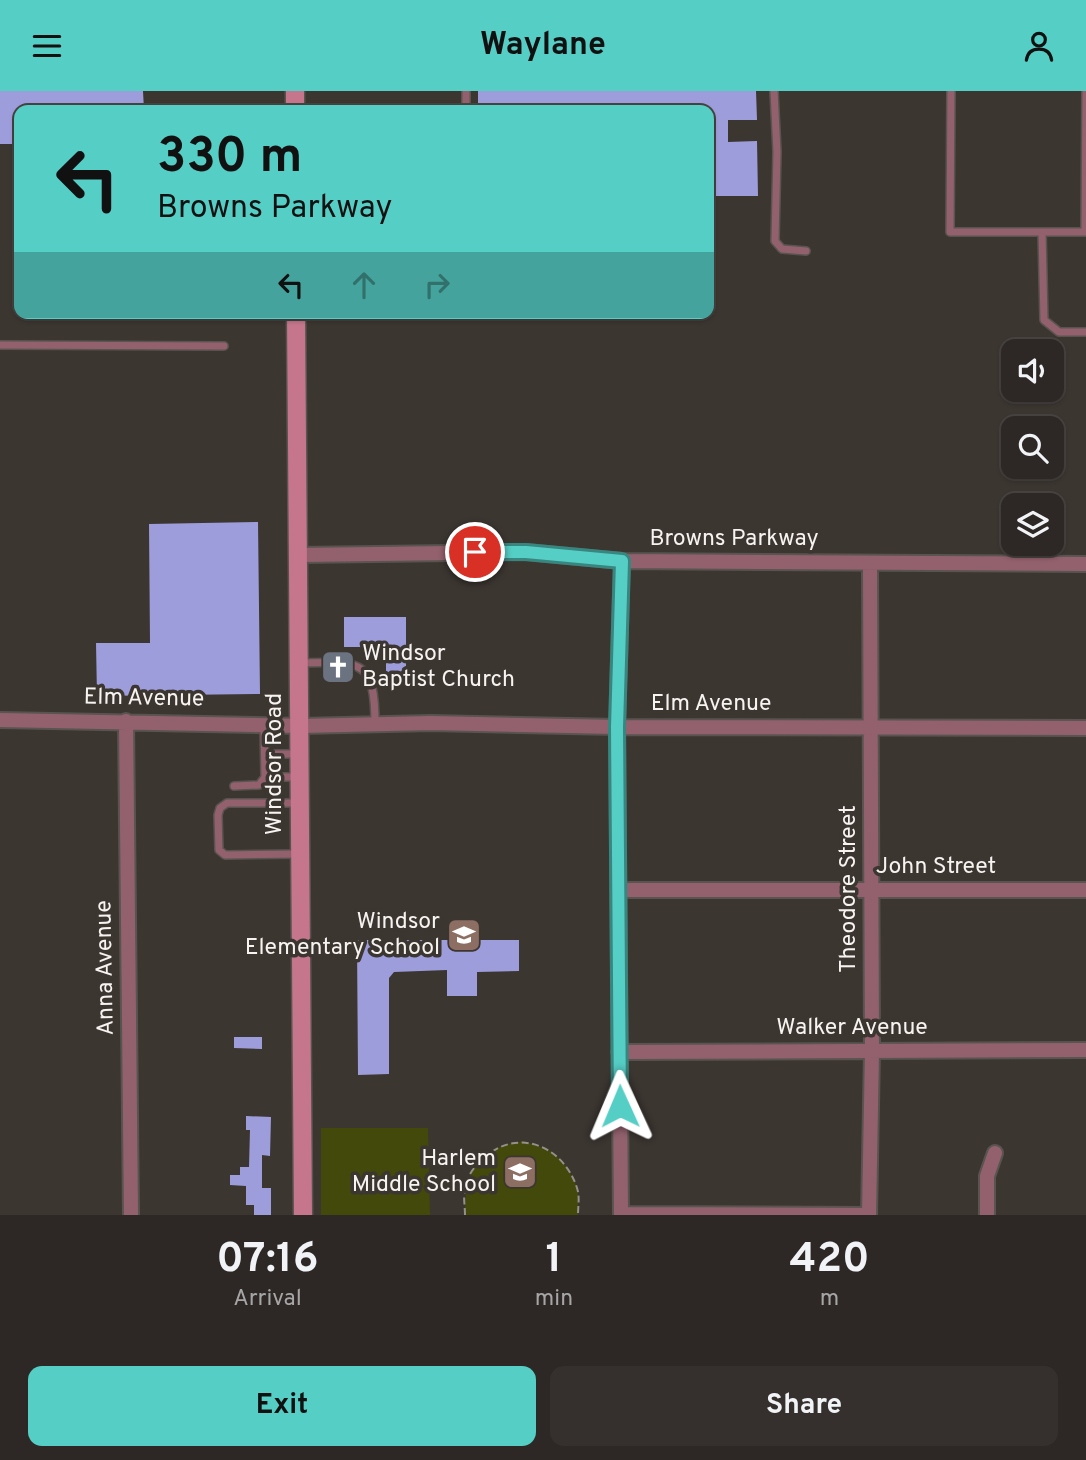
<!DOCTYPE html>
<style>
body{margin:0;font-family:Overpass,sans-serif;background:#35302d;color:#f1f3f6;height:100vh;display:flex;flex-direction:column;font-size:26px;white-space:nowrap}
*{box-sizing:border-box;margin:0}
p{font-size:23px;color:#a7a6a7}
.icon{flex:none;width:38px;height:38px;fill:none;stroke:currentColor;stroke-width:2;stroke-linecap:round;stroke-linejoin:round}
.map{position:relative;height:1124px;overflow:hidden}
.side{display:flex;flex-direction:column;background:#2d2825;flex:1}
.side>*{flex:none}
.guide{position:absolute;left:14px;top:14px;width:700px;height:214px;border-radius:14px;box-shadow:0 2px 5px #0004,0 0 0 2px #484442;background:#55cec5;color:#111;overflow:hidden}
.controls{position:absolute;left:1001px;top:248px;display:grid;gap:14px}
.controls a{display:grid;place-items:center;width:63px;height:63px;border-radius:14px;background:#2d2825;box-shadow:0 2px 5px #0004,0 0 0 2px #484442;font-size:35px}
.pin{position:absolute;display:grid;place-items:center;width:60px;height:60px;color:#fff;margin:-30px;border:4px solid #fff;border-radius:50%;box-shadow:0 2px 7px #0007}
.me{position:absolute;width:77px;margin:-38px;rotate:359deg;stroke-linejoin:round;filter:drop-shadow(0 0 5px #0008)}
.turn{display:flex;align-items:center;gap:24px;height:147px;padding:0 28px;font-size:32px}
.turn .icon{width:91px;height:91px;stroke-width:2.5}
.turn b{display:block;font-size:49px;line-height:60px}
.lanes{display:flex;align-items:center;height:66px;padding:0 28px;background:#0003;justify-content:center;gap:35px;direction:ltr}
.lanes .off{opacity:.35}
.eta{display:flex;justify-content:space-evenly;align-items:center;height:119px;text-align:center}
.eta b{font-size:42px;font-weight:700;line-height:49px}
.action{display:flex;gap:14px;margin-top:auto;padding:14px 28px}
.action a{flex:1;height:80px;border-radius:14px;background:#55cec5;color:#111;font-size:28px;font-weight:700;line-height:80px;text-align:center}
.action a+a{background:#35302d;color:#f1f3f6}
header{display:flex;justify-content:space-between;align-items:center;height:91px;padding:0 28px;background:#55cec5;color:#111;font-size:32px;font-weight:700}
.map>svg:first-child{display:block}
</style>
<header><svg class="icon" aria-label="menu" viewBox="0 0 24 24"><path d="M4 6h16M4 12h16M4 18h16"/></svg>Waylane<svg class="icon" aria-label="person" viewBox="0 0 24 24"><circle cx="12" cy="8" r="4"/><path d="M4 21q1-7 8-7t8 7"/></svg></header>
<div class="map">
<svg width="1086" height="1124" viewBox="0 0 1086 1124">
<rect width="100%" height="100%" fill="#3c3631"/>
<path fill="#42490b" d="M321,1037H428L430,1124H321Z
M524,1050L553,1061L565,1074L574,1088L578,1101V1124H465C465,1079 477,1057 524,1050Z"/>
<path fill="#9e9ddc" d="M0,0H143L144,19H19V53H0Z
M478,0H756L757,29H728V51L757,50L758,105H709V19H478Z
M258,431L260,603L97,605L96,552H150L149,433Z
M344,526H406V593H386V556H344Z
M357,849H519V880L477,881V905H447V879L394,881L389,887V983L358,984Z
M234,946H262V958L234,957Z
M246,1025L271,1026L270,1065L262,1064V1097H271V1124H254V1114H246V1095L230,1094V1084H240V1076H249L250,1039H246Z"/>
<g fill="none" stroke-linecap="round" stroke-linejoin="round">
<g stroke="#5a5450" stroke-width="10">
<path id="lane" d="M466,0V16
M774,0L777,61L775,150L782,158L806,160
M951,0L950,141H1085L1086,0
M1042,141L1044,229L1059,241H1086
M0,254L224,255
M300,572C359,571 375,566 375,633
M264,634L265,686H300
M265,663H299
M234,695L259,694L265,686
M299,763L225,764L219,759L218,724L220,717L227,712H300"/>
</g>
<g stroke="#5a5450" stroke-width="18">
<path id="street" d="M299,464L525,461L622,470L1086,473
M0,629L300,635L431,632L617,636L1086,637
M126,630L131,1124
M618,799H1086
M619,961L1086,959
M621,1123L869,1124
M621,1124L617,636L622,470
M869,1124L872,960L870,472
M987,1124V1085L995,1062"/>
</g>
<g stroke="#5a5450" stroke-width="21">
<path id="secondary" d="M295,0V19
M296,222L303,1124"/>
</g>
<path stroke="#95908c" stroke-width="2" stroke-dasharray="7 3.5" stroke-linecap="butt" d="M465,1124C465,1115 463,1105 465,1097C467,1085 475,1074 485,1066C519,1036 564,1056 577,1097C580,1106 578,1115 578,1124"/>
<use href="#lane" stroke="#93616e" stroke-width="7"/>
<use href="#street" stroke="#93616e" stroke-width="14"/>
<use href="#secondary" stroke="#c5768c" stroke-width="18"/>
</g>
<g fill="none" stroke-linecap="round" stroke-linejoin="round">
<g stroke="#378680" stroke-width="18">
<path id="route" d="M475,461H526L622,470L617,636L620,1015"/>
</g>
<use href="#route" stroke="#55cec5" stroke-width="12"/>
</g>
<defs>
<g id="church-square" transform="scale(1.75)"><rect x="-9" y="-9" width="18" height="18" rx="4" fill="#6b7280" stroke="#3c3631"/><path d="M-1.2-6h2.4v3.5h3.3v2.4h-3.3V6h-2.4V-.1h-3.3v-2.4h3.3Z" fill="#fff"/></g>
<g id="school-square" transform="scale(1.75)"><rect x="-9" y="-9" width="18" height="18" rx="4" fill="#8d6e63" stroke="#3c3631"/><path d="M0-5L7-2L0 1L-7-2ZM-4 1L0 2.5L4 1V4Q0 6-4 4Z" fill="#fff"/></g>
</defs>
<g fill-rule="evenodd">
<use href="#church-square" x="338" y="576"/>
<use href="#school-square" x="464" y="844"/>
<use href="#school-square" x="520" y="1081"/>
</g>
<g text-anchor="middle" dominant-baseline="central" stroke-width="7" stroke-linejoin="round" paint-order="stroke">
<g font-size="23" fill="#f7f3f0" stroke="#3c3631">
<text x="734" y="448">Browns Parkway</text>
<text transform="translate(144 608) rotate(1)">Elm Avenue</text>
<text x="711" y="613">Elm Avenue</text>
<text transform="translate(275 673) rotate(-90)">Windsor Road</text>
<text x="936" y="776">John Street</text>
<text transform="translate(849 798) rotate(-90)">Theodore Street</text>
<text transform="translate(106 877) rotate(-91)">Anna Avenue</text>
<text x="852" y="937">Walker Avenue</text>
</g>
<g font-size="23" fill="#f7f3f0" stroke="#3c3631" text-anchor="end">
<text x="362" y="563" text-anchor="start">Windsor<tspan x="362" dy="26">Baptist Church</tspan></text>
<text x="440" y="831">Windsor<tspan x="440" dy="26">Elementary School</tspan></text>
<text x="496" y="1068">Harlem<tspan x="496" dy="26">Middle School</tspan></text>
</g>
</g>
</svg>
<div class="controls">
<a><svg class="icon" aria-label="sound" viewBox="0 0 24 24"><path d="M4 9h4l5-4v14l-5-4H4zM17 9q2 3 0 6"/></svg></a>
<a><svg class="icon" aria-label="search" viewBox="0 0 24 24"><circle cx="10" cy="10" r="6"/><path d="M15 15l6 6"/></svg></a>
<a><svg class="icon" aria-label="layers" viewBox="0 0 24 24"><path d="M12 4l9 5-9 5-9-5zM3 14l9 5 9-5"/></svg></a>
</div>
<div class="pin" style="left:475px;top:461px;background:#d93025"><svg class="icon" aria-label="arrive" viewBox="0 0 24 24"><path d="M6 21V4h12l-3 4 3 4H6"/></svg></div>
<svg class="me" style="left:620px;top:1015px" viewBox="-20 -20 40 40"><path d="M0-17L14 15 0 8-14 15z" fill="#55cec5" stroke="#fff" stroke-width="4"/></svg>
<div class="guide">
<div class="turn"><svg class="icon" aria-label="left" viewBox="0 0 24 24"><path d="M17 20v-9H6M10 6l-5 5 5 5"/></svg><div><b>330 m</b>Browns Parkway</div></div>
<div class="lanes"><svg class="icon" aria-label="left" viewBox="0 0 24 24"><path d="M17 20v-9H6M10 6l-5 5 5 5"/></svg><svg class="icon off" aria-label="ahead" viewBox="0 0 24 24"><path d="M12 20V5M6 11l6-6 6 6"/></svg><svg class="icon off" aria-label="right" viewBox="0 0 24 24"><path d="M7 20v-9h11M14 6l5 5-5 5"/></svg></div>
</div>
</div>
<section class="side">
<div class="eta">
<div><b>07:16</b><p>Arrival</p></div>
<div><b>1</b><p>min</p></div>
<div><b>420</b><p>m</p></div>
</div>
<div class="action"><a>Exit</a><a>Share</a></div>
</section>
